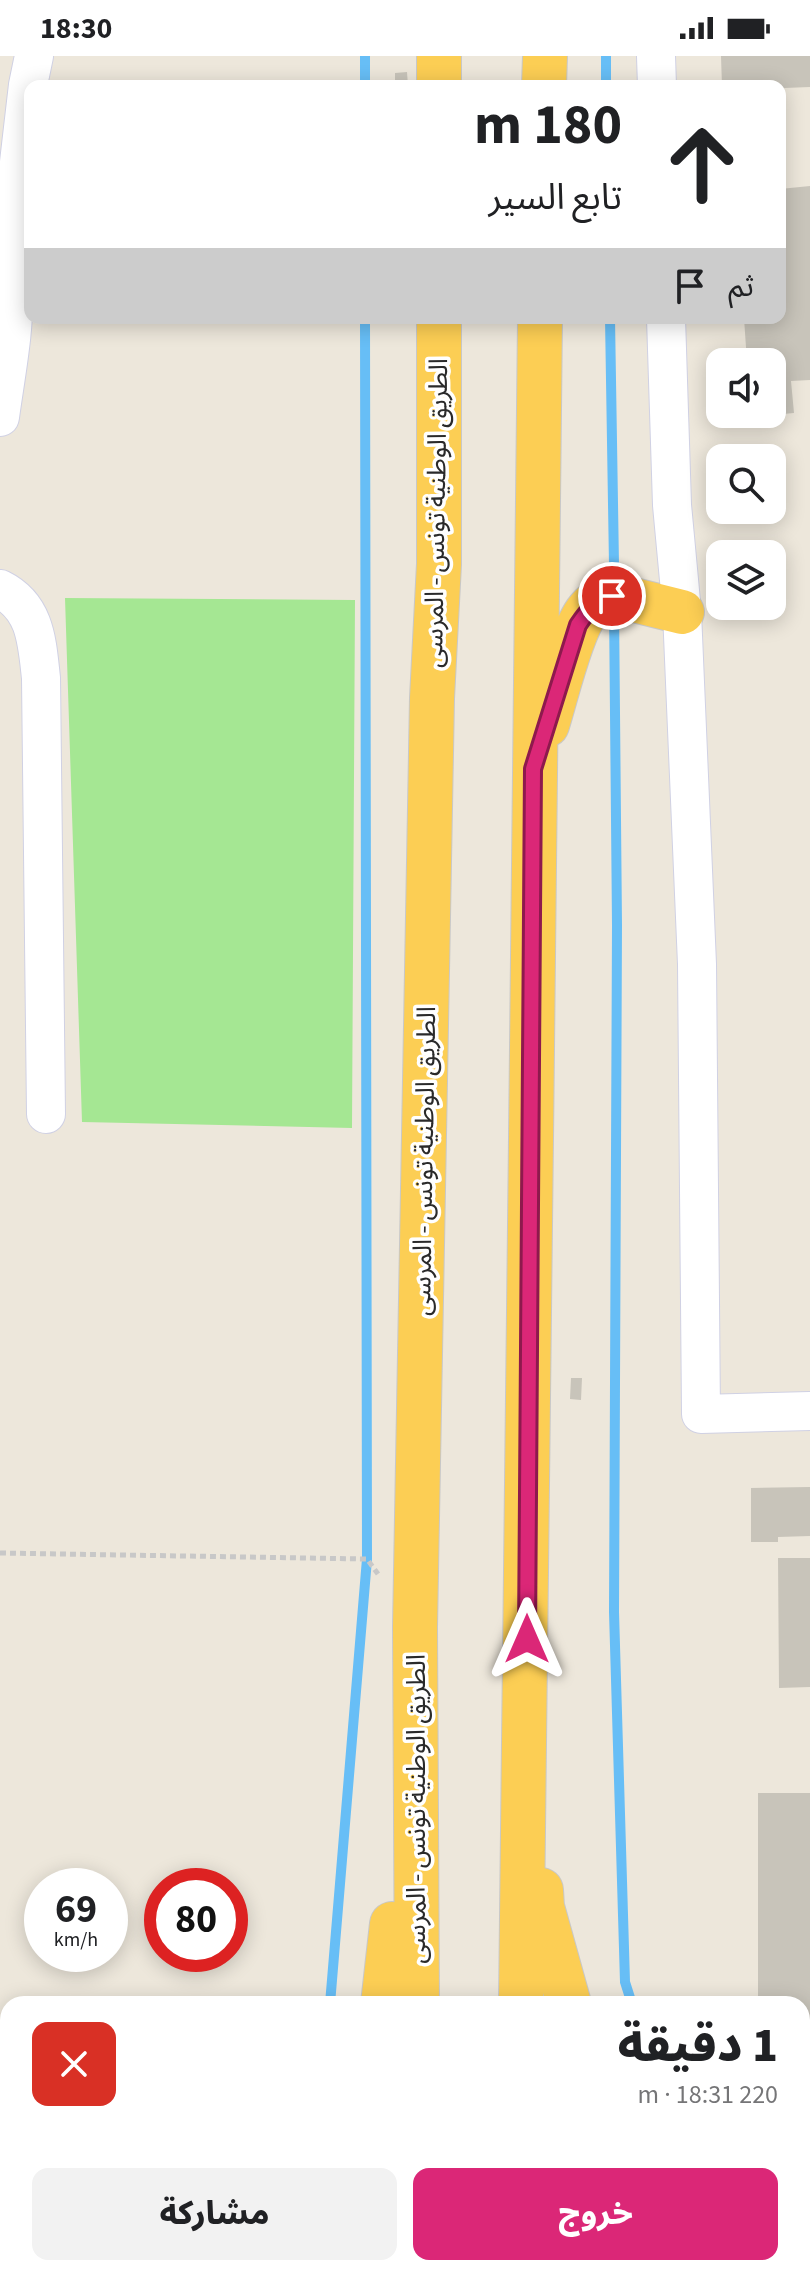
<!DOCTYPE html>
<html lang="ar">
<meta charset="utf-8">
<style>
body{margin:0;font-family:"Source Sans 3","Noto Sans Arabic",sans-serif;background:#f2f2f2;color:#202124;direction:rtl;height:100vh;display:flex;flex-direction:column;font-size:30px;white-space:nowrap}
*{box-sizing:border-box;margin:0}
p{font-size:26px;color:#757577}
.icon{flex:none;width:44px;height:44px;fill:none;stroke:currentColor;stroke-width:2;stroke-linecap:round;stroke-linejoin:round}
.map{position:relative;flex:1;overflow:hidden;direction:ltr}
.panel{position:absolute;left:0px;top:1940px;width:810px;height:280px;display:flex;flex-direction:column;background:#fff;border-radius:24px 24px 0 0;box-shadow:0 4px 20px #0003;direction:rtl}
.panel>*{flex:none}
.hud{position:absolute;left:24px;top:24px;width:762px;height:244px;border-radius:16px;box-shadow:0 4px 20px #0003;direction:rtl;background:#fff;color:#202124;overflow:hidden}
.controls{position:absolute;left:706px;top:292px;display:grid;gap:16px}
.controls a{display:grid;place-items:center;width:80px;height:80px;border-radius:16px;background:#fff;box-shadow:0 4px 20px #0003;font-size:40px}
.speed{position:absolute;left:24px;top:1812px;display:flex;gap:16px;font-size:40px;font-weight:700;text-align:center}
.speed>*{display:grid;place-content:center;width:104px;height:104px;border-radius:50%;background:#fff;box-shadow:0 4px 20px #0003;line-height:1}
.speed small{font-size:20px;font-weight:400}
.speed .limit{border:12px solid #d22;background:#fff;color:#111}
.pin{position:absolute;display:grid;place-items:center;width:68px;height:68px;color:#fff;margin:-34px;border:4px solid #fff;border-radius:50%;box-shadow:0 2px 8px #0007}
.me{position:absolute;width:88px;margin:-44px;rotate:0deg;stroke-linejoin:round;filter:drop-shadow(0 0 6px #0008)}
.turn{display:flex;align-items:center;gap:28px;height:168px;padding:0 32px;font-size:36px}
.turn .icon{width:104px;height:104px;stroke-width:2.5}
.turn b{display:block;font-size:56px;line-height:68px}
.then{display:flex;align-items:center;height:76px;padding:0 32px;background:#0003;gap:16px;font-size:30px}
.round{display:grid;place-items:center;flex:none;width:84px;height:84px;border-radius:16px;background:#f2f2f2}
.head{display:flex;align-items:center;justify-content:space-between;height:136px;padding:0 32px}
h1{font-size:48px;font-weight:800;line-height:60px}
.action{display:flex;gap:16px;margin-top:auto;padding:16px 32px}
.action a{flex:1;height:92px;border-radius:16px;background:#db2777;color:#fff;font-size:32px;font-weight:800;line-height:92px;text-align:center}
.action a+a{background:#f2f2f2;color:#202124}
.status{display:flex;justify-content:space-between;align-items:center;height:56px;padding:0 40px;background:#fff;direction:ltr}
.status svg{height:22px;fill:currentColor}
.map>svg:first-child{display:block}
</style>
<div class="status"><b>18:30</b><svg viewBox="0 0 49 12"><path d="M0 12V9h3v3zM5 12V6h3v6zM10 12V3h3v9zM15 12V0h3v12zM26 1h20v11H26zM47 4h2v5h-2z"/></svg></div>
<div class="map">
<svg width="810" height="2220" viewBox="0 0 810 2220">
<rect width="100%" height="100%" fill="#ede7db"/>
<path fill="#a5e793" d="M65,542L355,544L352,1072L82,1066Z
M552,2212H643L650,2220H553Z"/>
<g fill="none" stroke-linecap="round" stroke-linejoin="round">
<path stroke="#67bef6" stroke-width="10" d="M365,0V30
M606,0V30
M610,262L614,509
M614,551L617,869L614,1556L625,1926L632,1948
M330,1948L367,1503L365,262
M306,2220L307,2212"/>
</g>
<path fill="#c8c4ba" d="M721,0H810V31L784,32L785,44H780V30H722Z
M407,16L408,30H395V17Z
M810,130V324L791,325L794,357L772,359V306H747L744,262H780V133Z
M571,1322H582L581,1344L570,1343Z
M810,1431V1480L778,1481V1486H751V1432Z
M778,1502H810V1631L779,1632Z
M758,1737H810V2180H802V1948H758Z"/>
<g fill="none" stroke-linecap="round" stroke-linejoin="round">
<g stroke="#d0d1e4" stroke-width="40">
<path id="minor" d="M656,0L657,30
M0,212C6,218 10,225 12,234C17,264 4,329 0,361
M6,218L28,29L34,0
M666,262L672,449L682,556L697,908L701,1358L810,1355
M0,533C36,551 37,586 41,622L46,1058"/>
</g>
<g stroke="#c8c8c8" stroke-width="46">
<path id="trunk" d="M439,30V0
M544,30L545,0
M547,669C556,641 571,574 588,554C597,543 609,540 622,541L682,556
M541,1834L542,1851L569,1948
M383,1948L392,1868
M417,1948L415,1571L432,642L439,508V262
M521,1948C531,1386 531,824 540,262
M419,2212V2220
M687,2212L694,2220
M353,2220L355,2212
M517,2220V2212"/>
</g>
<path stroke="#c8c8c8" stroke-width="5" stroke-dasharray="6 4" stroke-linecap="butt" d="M0,1497L367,1503L378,1518"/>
<use href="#minor" stroke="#fff" stroke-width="38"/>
<use href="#trunk" stroke="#fcce54" stroke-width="44"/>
</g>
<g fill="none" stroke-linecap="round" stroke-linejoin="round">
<g stroke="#8e194d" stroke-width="20">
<path id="route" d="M527,1583L533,713L578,569C588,554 595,546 612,540"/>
</g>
<use href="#route" stroke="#db2777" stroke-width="14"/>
</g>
<g text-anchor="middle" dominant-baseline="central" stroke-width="7" stroke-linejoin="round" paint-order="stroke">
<g font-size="26" fill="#2a2a2a" stroke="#fff">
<text transform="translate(436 457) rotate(-89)">الطريق الوطنية تونس - المرسى</text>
<text transform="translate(424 1105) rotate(-89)">الطريق الوطنية تونس - المرسى</text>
<text transform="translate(416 1753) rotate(-90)">الطريق الوطنية تونس - المرسى</text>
</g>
</g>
</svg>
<div class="controls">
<a><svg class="icon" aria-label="sound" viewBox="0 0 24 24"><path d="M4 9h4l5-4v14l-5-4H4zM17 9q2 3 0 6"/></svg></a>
<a><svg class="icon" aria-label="search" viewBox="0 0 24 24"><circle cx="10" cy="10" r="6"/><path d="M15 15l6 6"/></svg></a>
<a><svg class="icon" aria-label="layers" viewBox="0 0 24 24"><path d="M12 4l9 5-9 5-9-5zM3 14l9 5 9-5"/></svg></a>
</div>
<div class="speed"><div>69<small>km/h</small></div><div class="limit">80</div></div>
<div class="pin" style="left:612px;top:540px;background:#d93025"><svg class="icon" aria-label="arrive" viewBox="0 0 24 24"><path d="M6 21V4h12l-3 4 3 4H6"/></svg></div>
<svg class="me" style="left:527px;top:1583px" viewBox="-20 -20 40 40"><path d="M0-17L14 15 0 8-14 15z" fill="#db2777" stroke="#fff" stroke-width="4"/></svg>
<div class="hud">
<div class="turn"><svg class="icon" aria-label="ahead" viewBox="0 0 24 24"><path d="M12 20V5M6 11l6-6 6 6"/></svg><div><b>180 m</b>تابع السير</div></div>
<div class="then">ثم<svg class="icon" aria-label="arrive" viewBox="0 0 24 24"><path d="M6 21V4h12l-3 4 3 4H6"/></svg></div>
</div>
<section class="panel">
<div class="head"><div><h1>1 دقيقة</h1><p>220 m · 18:31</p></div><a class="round" style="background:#d93025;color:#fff"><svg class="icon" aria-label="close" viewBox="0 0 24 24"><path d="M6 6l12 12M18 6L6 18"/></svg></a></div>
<div class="action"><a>خروج</a><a>مشاركة</a></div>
</section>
</div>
